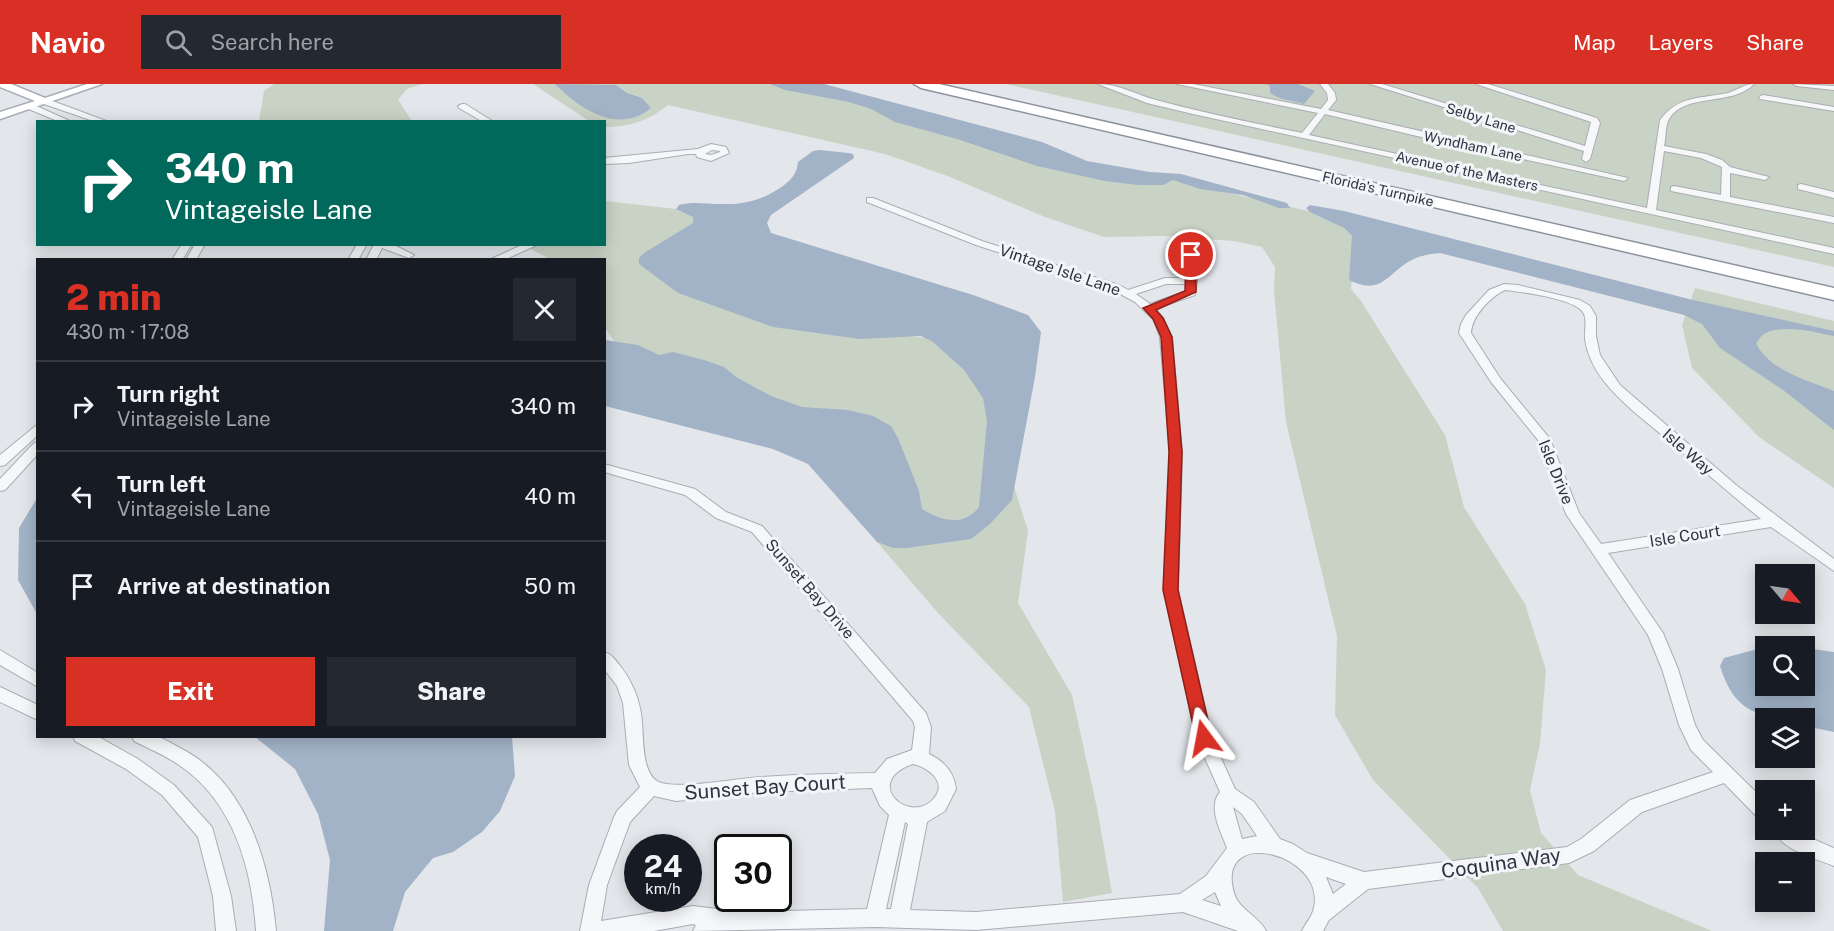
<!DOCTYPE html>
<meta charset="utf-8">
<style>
body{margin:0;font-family:"Public Sans",sans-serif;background:#242831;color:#f1f3f6;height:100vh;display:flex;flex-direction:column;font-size:22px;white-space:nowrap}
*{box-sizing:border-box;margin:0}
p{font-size:20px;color:#9ea1a6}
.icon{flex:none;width:33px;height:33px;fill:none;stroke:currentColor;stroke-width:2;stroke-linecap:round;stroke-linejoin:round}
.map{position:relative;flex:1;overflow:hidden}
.side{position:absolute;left:36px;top:174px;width:570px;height:480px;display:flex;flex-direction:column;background:#171b24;border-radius:0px;box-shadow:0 3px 15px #0003}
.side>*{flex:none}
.banner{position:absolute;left:36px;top:36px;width:570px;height:126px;border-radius:0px;box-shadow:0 3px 15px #0003;background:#00695c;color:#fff;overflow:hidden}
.needle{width:39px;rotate:119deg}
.tools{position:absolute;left:1755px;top:480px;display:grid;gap:12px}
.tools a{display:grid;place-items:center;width:60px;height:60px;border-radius:0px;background:#171b24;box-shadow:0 3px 15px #0003;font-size:30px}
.speed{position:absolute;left:624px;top:750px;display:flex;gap:12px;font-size:30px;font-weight:700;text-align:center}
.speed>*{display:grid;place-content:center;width:78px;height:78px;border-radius:50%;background:#171b24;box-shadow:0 3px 15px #0003;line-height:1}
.speed small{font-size:15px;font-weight:400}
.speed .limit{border:3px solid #111;border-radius:9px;background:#fff;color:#111}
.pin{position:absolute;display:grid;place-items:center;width:51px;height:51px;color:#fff;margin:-26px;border:3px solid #fff;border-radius:50%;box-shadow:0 2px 6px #0007}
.me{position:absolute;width:66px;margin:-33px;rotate:347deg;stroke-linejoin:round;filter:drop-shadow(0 0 4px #0008)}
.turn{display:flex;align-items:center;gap:21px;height:126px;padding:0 30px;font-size:27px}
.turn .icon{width:78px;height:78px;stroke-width:2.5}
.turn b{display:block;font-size:42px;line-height:51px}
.round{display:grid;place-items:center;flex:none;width:63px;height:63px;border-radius:0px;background:#242831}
.summary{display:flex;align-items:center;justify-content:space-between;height:102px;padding:0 30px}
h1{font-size:36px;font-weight:800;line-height:45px;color:#d93025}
.button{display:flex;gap:12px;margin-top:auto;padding:12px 30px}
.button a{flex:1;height:69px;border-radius:0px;background:#d93025;color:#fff;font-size:24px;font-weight:800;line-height:69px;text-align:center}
.button a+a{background:#242831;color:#f1f3f6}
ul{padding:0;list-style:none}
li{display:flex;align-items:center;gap:18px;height:90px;padding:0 30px;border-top:2px solid #363941}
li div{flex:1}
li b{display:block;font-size:22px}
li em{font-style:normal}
header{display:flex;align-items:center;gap:36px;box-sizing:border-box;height:84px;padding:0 30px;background:#d93025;color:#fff}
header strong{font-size:28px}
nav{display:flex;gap:33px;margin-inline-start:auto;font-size:21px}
.search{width:420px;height:54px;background:#242831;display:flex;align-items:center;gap:15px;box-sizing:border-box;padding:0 21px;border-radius:0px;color:#9ea1a6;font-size:22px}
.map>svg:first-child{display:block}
</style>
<header>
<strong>Navio</strong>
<div class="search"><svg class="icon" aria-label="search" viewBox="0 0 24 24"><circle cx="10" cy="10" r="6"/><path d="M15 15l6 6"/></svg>Search here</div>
<nav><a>Map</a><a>Layers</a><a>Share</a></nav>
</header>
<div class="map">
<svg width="1834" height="847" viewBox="0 0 1834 847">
<rect width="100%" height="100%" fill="#e3e6ea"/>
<path fill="#c9d3c5" d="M274,0H422L407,5L398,16L412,37H259L264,7Z
M533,0H777L891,27L1030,77L1172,96L1321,130L1344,144L1355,155L1351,205L1361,217L1445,351L1464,423L1525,520L1546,586L1540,660L1530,706L1541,749L1578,791L1712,847H1503L1478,804L1373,696L1335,631L1337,552L1286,338L1274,207L1275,183L1262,163L1234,157L1164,152L1104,153L1045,133L950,93L885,70L668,21C648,37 629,43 605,43L604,38L589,37Z
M1006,0H1834V183Z
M605,117L676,125L703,133L789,238L943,256L986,299L998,351L1028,447L1018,519L1072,611L1097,724L1112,809L1063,818L1055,727L1029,623L938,529L877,458L892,373L820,332L621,267L605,244L604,176L550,175L523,161L604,160Z
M1695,204L1834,237V404L1759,353L1692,284L1682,241Z"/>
<path fill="#a2b3c7" d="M555,0L616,1L627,9L642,14L651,24C618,51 580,25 555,0Z
M770,0H824L1042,58L1087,77L1150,88L1181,90L1287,119L1290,124H1279L1243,111L1200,105L1173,96L1163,101H1138L1105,97L1037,82L957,55L895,38L871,25L849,18L785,6Z
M1266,0H1298L1315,7L1304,20L1279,14L1270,9V2Z
M820,66L848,69L853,70L854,74L771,131L767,139L771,149L973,211L1028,231L1041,248L1035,293L1012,416L990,440L971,455L907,464H893L877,458L808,380L773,365L605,322V256L638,261L659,271L673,268L704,276L724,283L736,293L771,312L802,323L848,326L873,332L891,342L898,354L919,407L922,425C942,437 964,443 979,423L987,337L983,314L964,286L933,258L921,252L860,255L773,243L678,209L639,180V174L644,169L693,139V133L676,125L679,121C693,117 707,120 721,120C744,121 762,116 780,104C790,97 797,91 798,78L813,67Z
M1310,121L1344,127L1693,216L1834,247V252C1815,248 1785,240 1766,249C1762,250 1759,256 1756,259C1768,286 1809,297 1834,307V346L1783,306L1720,264L1702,240L1684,231L1440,169C1428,170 1418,172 1408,178C1385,193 1380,211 1349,196L1352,152L1344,144L1310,128L1306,124Z
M37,414V530L18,496L19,444Z
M1765,563L1766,602H1804L1805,564L1834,568V648L1805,642L1804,634C1759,634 1735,630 1720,582L1724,574Z
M255,653H512L515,692L500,727L482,748L453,768L433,774L405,808L393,847H324L330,776L318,730L295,685Z"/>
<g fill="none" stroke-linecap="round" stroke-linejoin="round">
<g stroke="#a9adb4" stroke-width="2">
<path id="street" d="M1098,0C1119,0 1137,11 1156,16C1204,29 1253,39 1302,49L1318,29L1177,0H1193L1321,25L1328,16L1327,9L1320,0H1328L1335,9L1336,16L1328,26L1628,94L1624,97L1417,52L1325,30L1309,51L1647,124L1660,36C1679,11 1700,15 1728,9C1738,6 1744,0 1754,0C1732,23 1685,8 1669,35C1665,42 1666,54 1664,62L1706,70L1722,76L1730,83L1769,93L1765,96L1730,89V113L1834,133V139L1671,107V103L1674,102L1721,111L1722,83L1701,74L1664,67L1656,126L1834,164V170L1193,30L1147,19Z
M1370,0H1382L1585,62L1591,38L1476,0H1488L1597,34L1600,39L1590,75L1586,78L1582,75L1584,67Z
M1793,0L1834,2V6L1797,2Z
M1763,11L1834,23V27L1760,15L1759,13Z
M41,15H47L109,38H96L41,19Z
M26,20H32L72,38H60L26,24Z
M462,20H465L494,38H483L459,24L458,22Z
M711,60L726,63L729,69L711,77L697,73L696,70H688L629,79L604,80V74L698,65ZM712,66L720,67V68L711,71L705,70Z
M1801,100L1834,108V114L1798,105V101Z
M867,114H873L982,157L1119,201L1128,206L1165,194H1186V171L1191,168L1195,169L1197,197L1195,211L1155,225L1163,234L1172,253L1182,368L1178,506L1212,654L1235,705L1254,718L1280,755L1293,760L1307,769L1364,788L1567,763L1581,755L1630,716L1713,688L1691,666L1679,641L1662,585L1648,551L1566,430L1538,356L1491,298L1459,249L1461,240L1466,231L1489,206L1504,200L1518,201L1580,216L1590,222L1596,232V252L1600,271L1620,301L1736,401L1834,475V487L1771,443L1608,469L1663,549L1678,585L1695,641L1703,656L1766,718V738L1760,736L1724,699L1642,728L1594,767L1569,779L1368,805L1329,836L1323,847H1302C1305,840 1311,834 1313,827C1331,771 1214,739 1234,809C1239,826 1259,832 1266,847H1238L1183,828L976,846L875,843L693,847L696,841L693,840L654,847H580L589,801L614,733L617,727L640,703L629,681L623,619L617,602L604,585V568C612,570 616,577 621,583C630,595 637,609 640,624C645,643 639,686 657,697C674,707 738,694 761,693C799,690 837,690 875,689L887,675L912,666L915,643L913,637L752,448L716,434L685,411L604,388V380L695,405L726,428L762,442L926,629L931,643L929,670C944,677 954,688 956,705L945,727L927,738L910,826L976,828L1180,810L1206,792L1227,764C1221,748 1207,723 1220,708L1196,654L1164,506L1170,368L1160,253L1153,235L1135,218L1111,205L976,161L867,118ZM1166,200H1186V207L1150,220L1136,210ZM1505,206C1523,208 1566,214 1580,225C1589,232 1584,245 1585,255C1587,270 1594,284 1603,296C1621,319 1645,337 1667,355C1698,382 1729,409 1761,435L1601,460L1579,429L1550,355L1500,294L1471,249C1472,232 1490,213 1505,206ZM913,680C927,683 947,697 935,713C911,744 860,698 913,680ZM872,704L880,722L889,731L867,825L741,828L693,822L601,837L607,801L630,738L654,712L676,717L762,708ZM1233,723L1242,730L1257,752L1242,755ZM905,738L908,740L891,825H886ZM1326,793L1346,800L1333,810ZM1215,808L1221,822L1202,816Z
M182,160H192L182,176H172Z
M195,160H205L196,176H186Z
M357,160H367L358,176H348Z
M374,160H392L414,171L409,174L382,164L376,176H366Z
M524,160H539L504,176H489Z
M38,340V351L5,381L0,382V371Z
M38,358V370L5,406L0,407V395L34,359Z
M0,566L38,589V603L0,581Z
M0,603L38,621V636L0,618Z
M73,652H97L138,675L174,701L212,743L231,812L236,847H216L213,812L198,753L162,711L126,685L75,657Z
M132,652C139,652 148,651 155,652C163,654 173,660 180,664C246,697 270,779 276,847H256C252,785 234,718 179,681C165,671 149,665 134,657Z
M1773,746C1798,743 1810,755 1834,764V782C1815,774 1782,766 1773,746Z"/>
</g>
<g stroke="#a9adb4" stroke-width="3">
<path id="secondary" d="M0,0H11L45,14L87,0H102L0,35V28L35,17L0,3Z"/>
</g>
<g stroke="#8c93a0" stroke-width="3">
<path id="highway" d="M914,0H939L1834,204V216L921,4Z"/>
</g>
<use href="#street" fill="#f6f7f9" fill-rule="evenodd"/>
<use href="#secondary" fill="#fff" fill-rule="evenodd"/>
<use href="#highway" fill="#fff" fill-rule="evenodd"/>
</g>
<path fill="#d93025" stroke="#8d1f18" stroke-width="1.5" d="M1191,168L1196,171V208L1156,226L1163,234L1172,253L1182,368L1178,506L1212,654L1210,659L1204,661L1198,659L1196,654L1163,506L1169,368L1161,253L1153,235L1143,224L1185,207L1186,171Z"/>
<g text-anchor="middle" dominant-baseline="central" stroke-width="6" stroke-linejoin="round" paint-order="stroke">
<g font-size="14" fill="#2d3441" stroke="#f3f5f8">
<text transform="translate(1481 34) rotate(17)">Selby Lane</text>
<text transform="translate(1473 62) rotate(12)">Wyndham Lane</text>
<text transform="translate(1467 87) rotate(12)">Avenue of the Masters</text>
<text transform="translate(1378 105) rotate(13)">Florida's Turnpike</text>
</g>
<g font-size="16" fill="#2d3441" stroke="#f3f5f8">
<text transform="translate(1060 186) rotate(19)">Vintage Isle Lane</text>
<text transform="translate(1688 368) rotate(41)">Isle Way</text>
<text transform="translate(1556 388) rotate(68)">Isle Drive</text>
<text transform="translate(1685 452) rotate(-9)">Isle Court</text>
<text transform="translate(810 505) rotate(49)">Sunset Bay Drive</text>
</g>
<g font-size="20" fill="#2d3441" stroke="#f3f5f8">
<text transform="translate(765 703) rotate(-4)">Sunset Bay Court</text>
<text transform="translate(1501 779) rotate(-8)">Coquina Way</text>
</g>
</g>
</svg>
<div class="tools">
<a><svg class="needle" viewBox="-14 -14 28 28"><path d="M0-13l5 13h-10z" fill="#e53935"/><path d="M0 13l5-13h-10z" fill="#9ea1a6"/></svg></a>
<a><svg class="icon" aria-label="search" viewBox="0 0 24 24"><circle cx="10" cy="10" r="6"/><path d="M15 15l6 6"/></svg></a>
<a><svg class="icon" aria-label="layers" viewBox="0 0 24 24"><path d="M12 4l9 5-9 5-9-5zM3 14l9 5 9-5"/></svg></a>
<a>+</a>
<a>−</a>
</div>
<div class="speed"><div>24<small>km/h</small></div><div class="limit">30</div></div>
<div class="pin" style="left:1191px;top:171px;background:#d93025"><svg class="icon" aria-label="arrive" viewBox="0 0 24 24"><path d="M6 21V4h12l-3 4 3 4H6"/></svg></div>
<svg class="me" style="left:1204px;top:654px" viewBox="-20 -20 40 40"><path d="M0-17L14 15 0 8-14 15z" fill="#d93025" stroke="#fff" stroke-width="4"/></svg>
<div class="banner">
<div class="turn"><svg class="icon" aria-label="right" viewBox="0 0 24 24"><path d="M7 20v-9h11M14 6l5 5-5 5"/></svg><div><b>340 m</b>Vintageisle Lane</div></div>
</div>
<section class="side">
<div class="summary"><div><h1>2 min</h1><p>430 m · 17:08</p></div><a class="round"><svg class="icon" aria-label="close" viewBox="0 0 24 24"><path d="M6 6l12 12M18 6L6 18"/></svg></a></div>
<ul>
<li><svg class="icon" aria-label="right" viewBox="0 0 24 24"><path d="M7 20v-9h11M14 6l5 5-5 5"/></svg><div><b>Turn right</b><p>Vintageisle Lane</p></div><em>340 m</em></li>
<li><svg class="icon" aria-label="left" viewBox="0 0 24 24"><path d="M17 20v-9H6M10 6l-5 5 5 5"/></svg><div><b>Turn left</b><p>Vintageisle Lane</p></div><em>40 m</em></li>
<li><svg class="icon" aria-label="arrive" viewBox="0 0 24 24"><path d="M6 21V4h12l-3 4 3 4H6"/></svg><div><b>Arrive at destination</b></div><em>50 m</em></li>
</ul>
<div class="button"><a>Exit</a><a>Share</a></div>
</section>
</div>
